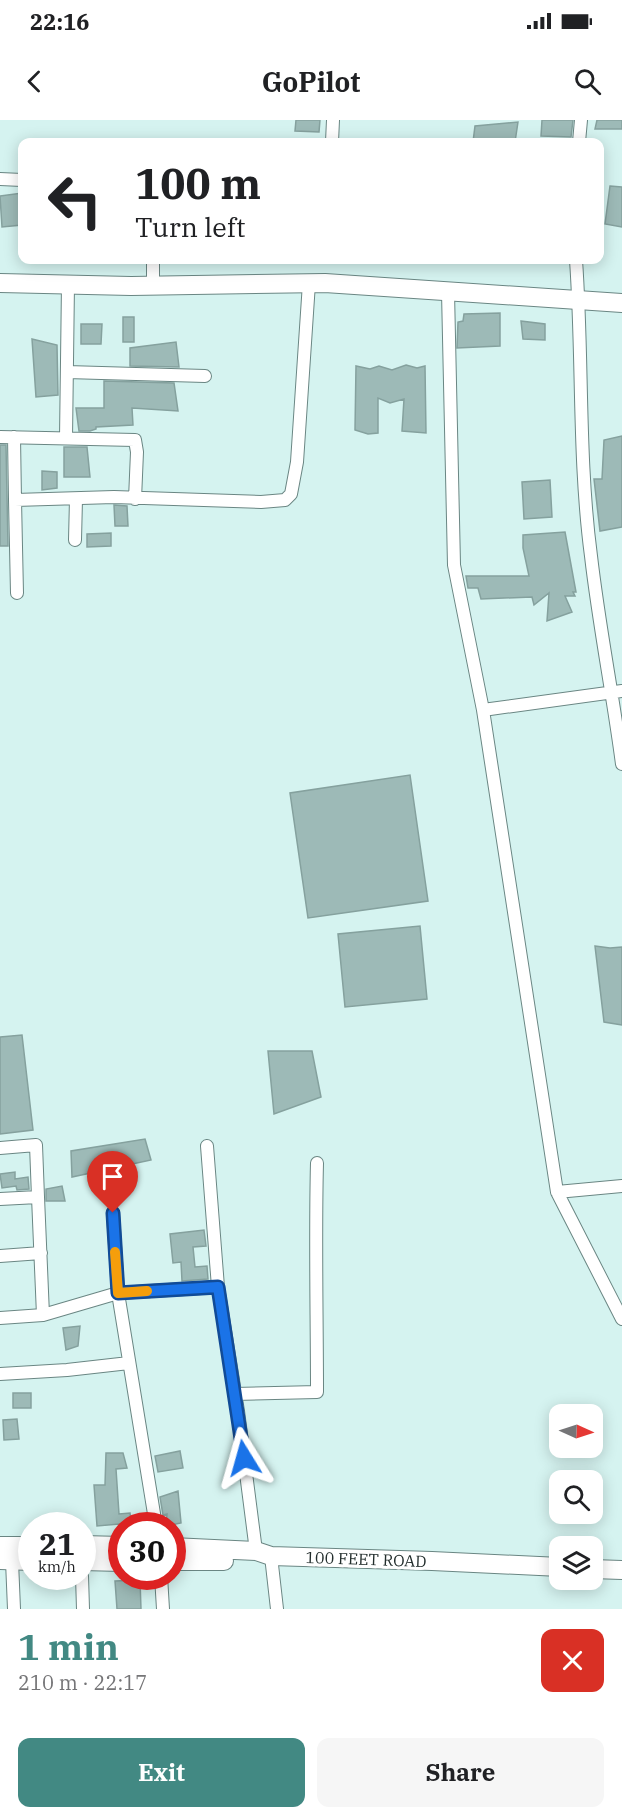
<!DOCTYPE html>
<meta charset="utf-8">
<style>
body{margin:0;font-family:"IBM Plex Serif",serif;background:#f6f6f6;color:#202124;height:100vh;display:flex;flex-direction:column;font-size:22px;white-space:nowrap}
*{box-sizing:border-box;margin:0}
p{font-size:20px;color:#757577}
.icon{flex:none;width:33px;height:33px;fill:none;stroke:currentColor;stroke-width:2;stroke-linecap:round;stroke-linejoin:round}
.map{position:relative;height:1489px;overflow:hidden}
.sheet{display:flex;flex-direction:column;background:#fff;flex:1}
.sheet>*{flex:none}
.guide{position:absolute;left:18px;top:18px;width:586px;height:126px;border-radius:12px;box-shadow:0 3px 15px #0003;background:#fff;color:#202124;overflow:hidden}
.needle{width:39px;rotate:93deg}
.fabs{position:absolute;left:549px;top:1284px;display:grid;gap:12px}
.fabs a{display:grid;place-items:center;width:54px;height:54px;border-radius:12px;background:#fff;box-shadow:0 3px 15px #0003;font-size:30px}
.speed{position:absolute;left:18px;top:1392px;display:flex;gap:12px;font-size:30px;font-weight:700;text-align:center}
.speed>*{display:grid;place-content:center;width:78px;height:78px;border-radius:50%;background:#fff;box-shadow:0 3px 15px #0003;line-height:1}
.speed small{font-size:15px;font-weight:400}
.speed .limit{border:9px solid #d22;background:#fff;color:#111}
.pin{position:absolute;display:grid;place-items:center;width:51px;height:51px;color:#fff;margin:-62px -26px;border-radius:50% 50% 50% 0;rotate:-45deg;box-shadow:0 0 6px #0007}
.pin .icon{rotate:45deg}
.me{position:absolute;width:66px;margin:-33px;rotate:352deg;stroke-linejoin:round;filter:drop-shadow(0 0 4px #0008)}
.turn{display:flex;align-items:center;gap:21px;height:126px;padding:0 18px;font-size:27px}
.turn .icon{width:78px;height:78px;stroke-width:2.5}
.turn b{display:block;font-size:42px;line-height:51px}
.round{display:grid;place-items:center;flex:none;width:63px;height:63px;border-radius:12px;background:#f6f6f6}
.summary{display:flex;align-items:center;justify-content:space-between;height:102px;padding:0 18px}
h1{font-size:36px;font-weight:700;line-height:45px;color:#428983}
.button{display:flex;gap:12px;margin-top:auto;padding:12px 18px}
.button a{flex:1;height:69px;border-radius:12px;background:#428983;color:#fff;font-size:24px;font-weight:700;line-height:69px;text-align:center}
.button a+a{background:#f6f6f6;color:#202124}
.status{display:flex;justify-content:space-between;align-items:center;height:42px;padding:0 30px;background:#fff;direction:ltr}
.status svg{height:16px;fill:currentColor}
header{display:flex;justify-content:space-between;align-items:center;height:78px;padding:0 18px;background:#fff;font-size:27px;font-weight:700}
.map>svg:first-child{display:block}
</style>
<div class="status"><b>22:16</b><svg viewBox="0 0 49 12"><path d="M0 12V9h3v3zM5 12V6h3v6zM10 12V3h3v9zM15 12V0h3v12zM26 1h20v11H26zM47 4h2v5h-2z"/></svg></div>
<header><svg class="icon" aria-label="back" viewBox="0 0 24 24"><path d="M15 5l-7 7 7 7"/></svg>GoPilot<svg class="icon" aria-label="search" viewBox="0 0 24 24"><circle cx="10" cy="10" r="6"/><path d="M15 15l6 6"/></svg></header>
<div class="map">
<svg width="622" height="1489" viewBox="0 0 622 1489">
<rect width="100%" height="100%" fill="#d5f3f0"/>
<path fill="#9dbab7" stroke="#85a19e" stroke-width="1.5" d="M296,0H320L319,12L295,11Z
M542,0H573L571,17L541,16Z
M597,0H622V9H595Z
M518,2L515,22H473L475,6Z
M610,66L622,67V107L605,104Z
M22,73V105L2,107L0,76Z
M500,193V226L457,228L458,202L463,201L464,194Z
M123,197H134V222H123Z
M521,201L545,204V220L523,219Z
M81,204H102L101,224H81Z
M32,219L57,225L58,275L36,277Z
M176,222L179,247L130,246V228Z
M406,245L417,248L425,246L426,313L402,311L404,279L390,283L378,278V313L368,314L355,310L356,246L370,249L379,246L392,250Z
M104,261L174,263L178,291L132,288L133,305L96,307V309L90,311H79L76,288H104Z
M622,316V407L600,411L594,359H602L604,320Z
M0,325H6L8,426H0Z
M64,327H87L90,357H64Z
M42,351L57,352V368L42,370Z
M550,360L552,397L524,399L522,362Z
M114,385L127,386L128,406H115Z
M565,412L576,472H573L575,476H565L572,492L547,501L549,473L534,485L532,477L481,479L478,468H468L466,456H529L523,428V415Z
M111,413V426L87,427V414Z
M410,655L428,781L308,798L290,673Z
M420,806L427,879L345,887L338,814Z
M595,826L610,828L622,827V905L604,902Z
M22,915L33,1010L0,1014V917Z
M268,931H312L321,977L274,994Z
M145,1019L151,1040L72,1057L71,1031Z
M15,1052V1059L28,1057L29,1069L17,1070L16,1066L2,1068L0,1054Z
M62,1066L65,1081H46V1069Z
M204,1110L206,1126L193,1127L195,1147L207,1146L208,1159L182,1161L181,1142L173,1143L170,1114Z
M80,1206L78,1226L66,1230L63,1208Z
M13,1273H31V1288H13Z
M17,1299L19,1319L4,1320L3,1300Z
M180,1331L183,1348L158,1352L155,1336Z
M106,1333H123L127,1348L116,1349L119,1394L130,1393L131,1403L97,1406L94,1365H105Z
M178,1371L181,1403L166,1406L167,1394L163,1395L160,1377Z
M140,1460L141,1489H117L115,1461Z"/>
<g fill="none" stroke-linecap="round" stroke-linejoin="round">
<g stroke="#6a8683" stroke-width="14">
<path id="street" d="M332,22L333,0
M579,22L581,0
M0,59L22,60
M153,140V165
M576,140C583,238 578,338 591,436C599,506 613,575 622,644
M448,172L454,445L483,590L557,1072L622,1199
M67,252L205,256
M0,317L135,320L137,332L135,379
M14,317L15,380L114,377L261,382L285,380L291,374L297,342L309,163
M66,318L68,164
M15,380L17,473
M75,420L76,379
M483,590L622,571
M207,1026L218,1167
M0,1028L36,1025L38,1077L0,1079
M557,1072L622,1066
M38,1077L43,1195
M0,1136L41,1133
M0,1198L43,1195L118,1173L113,1093
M0,1254L67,1250L129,1243
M234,1274L317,1272C317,1195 315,1119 317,1043
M156,1406L118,1173L218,1167L238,1291L256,1431
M271,1436L277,1489
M12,1441L14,1489
M82,1456L83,1489
M161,1456L163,1489"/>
</g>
<g stroke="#6a8683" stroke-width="20">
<path id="secondary" d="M0,163L131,166L325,163L622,183
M82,1425L122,1426
M0,1426H32
M172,1427L256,1431L271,1436L432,1441L560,1447
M0,1440L32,1441
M82,1441L122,1442
M172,1441H224
M592,1449L622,1450"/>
</g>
<use href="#street" stroke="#fff" stroke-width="12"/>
<use href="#secondary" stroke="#fff" stroke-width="18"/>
</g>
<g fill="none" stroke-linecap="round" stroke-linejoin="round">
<g stroke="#114b97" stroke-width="15">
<path id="route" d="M113,1093L118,1173L218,1167L244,1338"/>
</g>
<use href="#route" stroke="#1a73e8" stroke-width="10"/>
<path stroke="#f59e0b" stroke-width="10" d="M115,1132L118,1173L147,1171"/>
</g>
<g text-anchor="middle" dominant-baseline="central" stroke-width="6" stroke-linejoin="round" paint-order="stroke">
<g font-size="16" fill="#222d2c" stroke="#fff">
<text transform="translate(366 1439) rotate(2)">100 FEET ROAD</text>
</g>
</g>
</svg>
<div class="fabs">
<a><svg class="needle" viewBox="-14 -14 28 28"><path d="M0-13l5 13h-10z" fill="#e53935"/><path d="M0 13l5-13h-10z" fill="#757577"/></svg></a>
<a><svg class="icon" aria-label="search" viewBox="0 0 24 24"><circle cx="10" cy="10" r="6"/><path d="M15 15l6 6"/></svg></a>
<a><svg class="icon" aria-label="layers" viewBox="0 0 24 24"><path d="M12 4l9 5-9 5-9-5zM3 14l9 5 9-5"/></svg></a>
</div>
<div class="speed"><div>21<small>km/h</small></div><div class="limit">30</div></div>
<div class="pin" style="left:113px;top:1093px;background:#d93025"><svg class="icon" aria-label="arrive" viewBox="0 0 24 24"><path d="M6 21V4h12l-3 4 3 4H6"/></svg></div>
<svg class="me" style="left:244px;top:1338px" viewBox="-20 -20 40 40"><path d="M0-17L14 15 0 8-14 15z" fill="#1a73e8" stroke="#fff" stroke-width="4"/></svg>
<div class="guide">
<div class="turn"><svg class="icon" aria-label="left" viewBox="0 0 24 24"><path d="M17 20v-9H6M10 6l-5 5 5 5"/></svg><div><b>100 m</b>Turn left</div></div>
</div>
</div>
<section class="sheet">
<div class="summary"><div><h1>1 min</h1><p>210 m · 22:17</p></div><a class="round" style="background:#d93025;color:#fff"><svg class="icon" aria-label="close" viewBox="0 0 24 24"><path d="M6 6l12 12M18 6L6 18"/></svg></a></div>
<div class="button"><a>Exit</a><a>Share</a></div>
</section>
